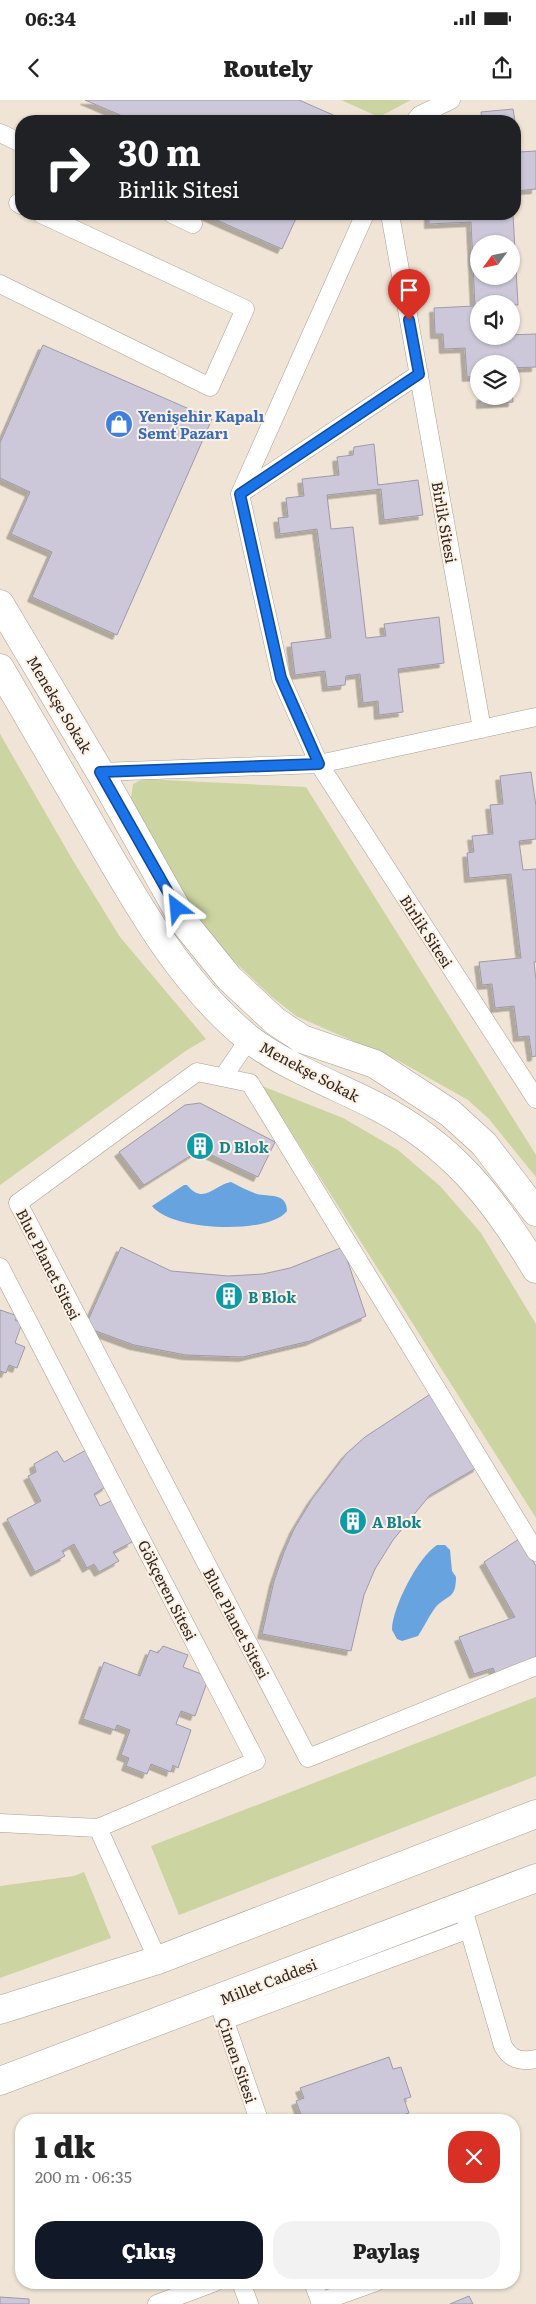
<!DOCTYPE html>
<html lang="tr">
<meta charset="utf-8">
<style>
body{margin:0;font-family:Literata,serif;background:#f2f2f2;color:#222;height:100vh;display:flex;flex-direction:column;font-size:19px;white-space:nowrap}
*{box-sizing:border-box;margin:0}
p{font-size:16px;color:#767676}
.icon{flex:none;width:28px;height:28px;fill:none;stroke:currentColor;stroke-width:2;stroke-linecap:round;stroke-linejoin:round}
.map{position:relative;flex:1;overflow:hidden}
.side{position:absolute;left:15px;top:2014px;width:505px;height:175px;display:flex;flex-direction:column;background:#fff;border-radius:20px;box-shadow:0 1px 4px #0004}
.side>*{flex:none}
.hud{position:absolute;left:15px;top:15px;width:506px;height:105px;border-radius:20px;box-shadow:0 1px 4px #0004;background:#202124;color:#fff;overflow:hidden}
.needle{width:32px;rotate:237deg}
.buttons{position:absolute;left:470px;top:135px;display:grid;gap:10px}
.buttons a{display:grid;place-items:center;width:50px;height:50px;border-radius:50%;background:#fff;box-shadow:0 1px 4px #0004;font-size:25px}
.pin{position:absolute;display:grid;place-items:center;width:42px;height:42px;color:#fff;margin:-51px -21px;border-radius:50% 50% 50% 0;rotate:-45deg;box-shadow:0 0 5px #0007}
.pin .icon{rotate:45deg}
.me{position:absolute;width:55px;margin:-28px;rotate:331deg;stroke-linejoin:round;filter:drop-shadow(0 0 4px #0008)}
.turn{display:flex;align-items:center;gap:18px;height:105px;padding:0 20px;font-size:22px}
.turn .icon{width:65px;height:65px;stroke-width:2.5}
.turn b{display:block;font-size:35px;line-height:42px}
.round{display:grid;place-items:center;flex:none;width:52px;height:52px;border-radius:20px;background:#f2f2f2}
.overview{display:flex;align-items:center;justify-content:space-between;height:85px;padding:0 20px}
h1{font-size:30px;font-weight:800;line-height:38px}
.button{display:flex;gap:10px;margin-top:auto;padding:10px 20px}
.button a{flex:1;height:58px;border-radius:20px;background:#111827;color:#fff;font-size:20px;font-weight:800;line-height:58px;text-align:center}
.button a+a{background:#f2f2f2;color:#222}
.status{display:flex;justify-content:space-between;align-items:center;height:35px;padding:0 25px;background:#fff;direction:ltr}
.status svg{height:14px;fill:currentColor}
header{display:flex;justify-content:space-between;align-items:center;height:65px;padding:0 20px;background:#fff;font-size:22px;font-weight:800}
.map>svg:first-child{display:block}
</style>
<div class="status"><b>06:34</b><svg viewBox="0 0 49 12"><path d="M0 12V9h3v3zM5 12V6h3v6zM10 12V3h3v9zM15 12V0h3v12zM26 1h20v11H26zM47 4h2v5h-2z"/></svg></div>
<header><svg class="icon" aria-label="back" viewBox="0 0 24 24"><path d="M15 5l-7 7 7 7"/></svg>Routely<svg class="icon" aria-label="share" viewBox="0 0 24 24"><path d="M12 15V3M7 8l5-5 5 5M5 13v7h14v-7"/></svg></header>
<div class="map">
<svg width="536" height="2204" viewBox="0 0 536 2204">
<defs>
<filter id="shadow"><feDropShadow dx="-4.5" dy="4.5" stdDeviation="0" flood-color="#0004"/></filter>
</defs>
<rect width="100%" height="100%" fill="#f0e4d6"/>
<path fill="#ccd4a1" d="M341,0H411L379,17Z
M0,634L75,764L120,837L206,939L187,950L0,1085Z
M143,679L306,687L536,1055V1077L489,1019L468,1000L399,961L296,916L272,897L237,864L213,837L191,806L153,743L131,698L133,684Z
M262,986L343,1018L398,1050L440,1086L481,1133L536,1224V1418Z
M536,1597V1676L179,1815L151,1746Z
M84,1772L111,1838L0,1878V1786L74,1776Z"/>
<path fill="#67a4df" d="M231,1082C239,1086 248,1091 257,1094C268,1097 287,1092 287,1111C269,1135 171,1131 152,1106L184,1085H187C204,1106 215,1084 231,1082Z
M437,1445H445L450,1450L452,1471L456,1477C456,1500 447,1494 435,1508C429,1516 424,1527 418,1536L402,1541L397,1539L392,1530C392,1508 418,1457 437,1445Z"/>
<path fill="#ccc8d9" stroke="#9d9aa9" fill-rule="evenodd" filter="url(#shadow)" d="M85,0H299L340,18L338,21H134Z
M513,9L515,21H472H482L481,12Z
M515,24L519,52L536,51V89L515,91Z
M203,114H298L282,149Z
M429,114H513L518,205L479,204V236L536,234V267L511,268V264H479V276L467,277L465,248L444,249L443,234H435L434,208L475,206L471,122L429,124ZM479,144H511V176H479Z
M43,245L212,319L117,535L32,497L52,452L11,434L30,392L0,378V343Z
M511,274L513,302L481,304V296H511Z
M374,344L378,385L418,380L423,415L384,420L381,389L327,395L331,429L353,427L366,538L386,536L384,524L439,517L444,563L398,569L403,612L379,615L378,601L363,603L360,574L346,576L345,585L327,587L325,571L295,575L291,543L331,538L317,429L280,434L278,418L288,417L286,398L304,396L302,379L339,375L337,357L353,355L354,347Z
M531,672L536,706V739L519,741L523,770L536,769V862H534L536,880V956L532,957L529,936L518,937L514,906L495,908L492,884L482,885L479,862L521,858L511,774L469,778L467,753L474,752L472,736L493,734L490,705L503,704L500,676Z
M200,1003L275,1042L258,1077L203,1051H198L144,1085L119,1052L185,1005Z
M121,1147L171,1171L228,1176L263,1174L290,1168L343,1147L366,1216L310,1241L243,1257L186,1255L134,1245L85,1227Z
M0,1210L18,1216L15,1220L22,1223L15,1243L25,1247L17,1268L9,1265L6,1273L0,1271Z
M432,1293L478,1367L430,1395L393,1440L375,1469L364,1495L351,1551L262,1534L274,1481L284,1452L294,1429L312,1399L346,1354L365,1337Z
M88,1349L107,1386L94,1394L100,1406L115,1399L132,1442L113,1452L119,1461L99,1472L94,1464L87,1468L74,1444L62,1451L65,1456L35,1472L7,1419L41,1401L28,1376L36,1372L34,1364L57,1351L64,1362Z
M519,1439L536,1466V1561L497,1577L493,1568L474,1574L459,1537L515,1517L484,1462Z
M163,1546L188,1555L183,1567L209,1577L195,1616L181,1611L176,1624L191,1630L178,1668L173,1665L171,1672L151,1664L147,1674L126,1666L129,1658L121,1655L130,1630L117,1625L115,1630L83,1619L104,1562L140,1576L150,1550L158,1553Z
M389,1957L393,1969L401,1967L411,1997L404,1999L409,2013L389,2020H303L296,2001L304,1998L300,1988Z
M469,2196L473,2204H450Z
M0,2197L29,2199V2204H0Z"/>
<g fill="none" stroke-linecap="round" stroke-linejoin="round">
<g stroke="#ab9f92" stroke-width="19">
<path id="lane" d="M415,21L420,15L451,0
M0,33L21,43
M18,103L21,105
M172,114L193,124
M365,114L240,394L281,578L319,664L536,999
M390,114L482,629
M0,184L210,287L245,209L41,114
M241,393L419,274
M100,672L319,664L536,617
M223,977L249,939
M0,1167L256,1661L98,1728L158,1860
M536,1452L250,983L197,972L18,1103L308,1658L536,1566
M0,1723L98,1728
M466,1819L503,1946C511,1960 521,1962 536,1959
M221,1910L259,2020
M225,1920L469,1829
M241,2182L249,2204
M313,2182L321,2204
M320,2202L376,2182
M157,2204L215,2182"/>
</g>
<g stroke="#ab9f92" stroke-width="29">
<path id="street" d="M0,504L100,672L186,825L229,878L275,921L302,939L375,964L450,1013L484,1044L536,1112
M0,568C32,623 64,678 96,733C139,807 181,883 248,938C282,965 337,986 376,1006C451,1044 494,1099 536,1169"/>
</g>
<g stroke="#ab9f92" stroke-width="29">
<path id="secondary" d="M0,1910L158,1860L536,1714
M0,1981L536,1778"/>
</g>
<use href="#lane" stroke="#fff" stroke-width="18"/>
<use href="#street" stroke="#fff" stroke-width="28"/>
<use href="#secondary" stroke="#fff" stroke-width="28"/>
</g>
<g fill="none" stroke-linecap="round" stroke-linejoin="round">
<g stroke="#114b97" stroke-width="12">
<path id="route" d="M177,808L100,672L319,664L281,578L240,394L419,274L409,220"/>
</g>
<use href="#route" stroke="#1a73e8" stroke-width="9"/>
</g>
<defs>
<g id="shop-disc" transform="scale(1.4375)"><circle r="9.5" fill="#3f7fe0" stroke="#fef1e3"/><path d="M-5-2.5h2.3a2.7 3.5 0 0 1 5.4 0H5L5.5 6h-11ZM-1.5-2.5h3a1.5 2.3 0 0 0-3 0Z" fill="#fff"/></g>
<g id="building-disc" transform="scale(1.4375)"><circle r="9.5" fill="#0f9aa8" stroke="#fef1e3"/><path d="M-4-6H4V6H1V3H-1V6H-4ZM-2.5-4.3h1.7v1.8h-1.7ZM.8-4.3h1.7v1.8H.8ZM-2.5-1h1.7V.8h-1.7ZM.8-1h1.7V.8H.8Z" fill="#fff"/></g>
</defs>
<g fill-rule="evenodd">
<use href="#shop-disc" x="119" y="324"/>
<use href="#building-disc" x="200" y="1046"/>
<use href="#building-disc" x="229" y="1196"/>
<use href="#building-disc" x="353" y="1421"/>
</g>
<g text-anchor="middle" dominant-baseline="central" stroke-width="4" stroke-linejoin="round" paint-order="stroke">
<g font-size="15" font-weight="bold" fill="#366cbe" stroke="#fef1e3" text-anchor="start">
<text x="138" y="315">Yenişehir Kapalı<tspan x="138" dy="17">Semt Pazarı</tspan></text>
</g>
<g font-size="15" fill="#2c2722" stroke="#fef1e3">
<text transform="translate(445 422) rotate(80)">Birlik Sitesi</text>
<text transform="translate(60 604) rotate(59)">Menekşe Sokak</text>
<text transform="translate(427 831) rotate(57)">Birlik Sitesi</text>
<text transform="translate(310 971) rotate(28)">Menekşe Sokak</text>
<text transform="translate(49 1164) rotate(63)">Blue Planet Sitesi</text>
<text transform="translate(168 1490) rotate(63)">Gökçeren Sitesi</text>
<text transform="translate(237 1523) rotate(62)">Blue Planet Sitesi</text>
<text transform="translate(268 1881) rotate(-21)">Millet Caddesi</text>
<text transform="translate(238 1960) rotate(71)">Çimen Sitesi</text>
</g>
<g font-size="15" font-weight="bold" fill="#0d838f" stroke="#fef1e3" text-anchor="start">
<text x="219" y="1046">D Blok</text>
<text x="248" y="1196">B Blok</text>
<text x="372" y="1421">A Blok</text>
</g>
</g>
</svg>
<div class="buttons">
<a><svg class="needle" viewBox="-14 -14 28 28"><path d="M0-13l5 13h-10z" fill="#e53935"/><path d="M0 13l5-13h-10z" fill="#767676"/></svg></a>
<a><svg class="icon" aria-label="sound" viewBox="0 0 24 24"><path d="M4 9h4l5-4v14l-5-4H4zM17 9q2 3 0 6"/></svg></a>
<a><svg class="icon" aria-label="layers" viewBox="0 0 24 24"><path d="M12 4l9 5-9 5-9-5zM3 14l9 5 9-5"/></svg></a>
</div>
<div class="pin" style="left:409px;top:220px;background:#d93025"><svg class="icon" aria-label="arrive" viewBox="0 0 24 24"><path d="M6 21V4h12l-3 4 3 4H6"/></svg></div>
<svg class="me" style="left:177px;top:808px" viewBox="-20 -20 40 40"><path d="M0-17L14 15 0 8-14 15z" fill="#1a73e8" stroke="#fff" stroke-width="4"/></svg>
<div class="hud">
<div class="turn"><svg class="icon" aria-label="right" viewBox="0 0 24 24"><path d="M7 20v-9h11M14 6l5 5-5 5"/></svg><div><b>30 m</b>Birlik Sitesi</div></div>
</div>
<section class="side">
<div class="overview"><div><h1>1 dk</h1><p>200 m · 06:35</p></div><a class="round" style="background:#d93025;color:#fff"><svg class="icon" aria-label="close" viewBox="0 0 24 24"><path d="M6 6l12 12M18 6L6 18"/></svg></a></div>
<div class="button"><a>Çıkış</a><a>Paylaş</a></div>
</section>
</div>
